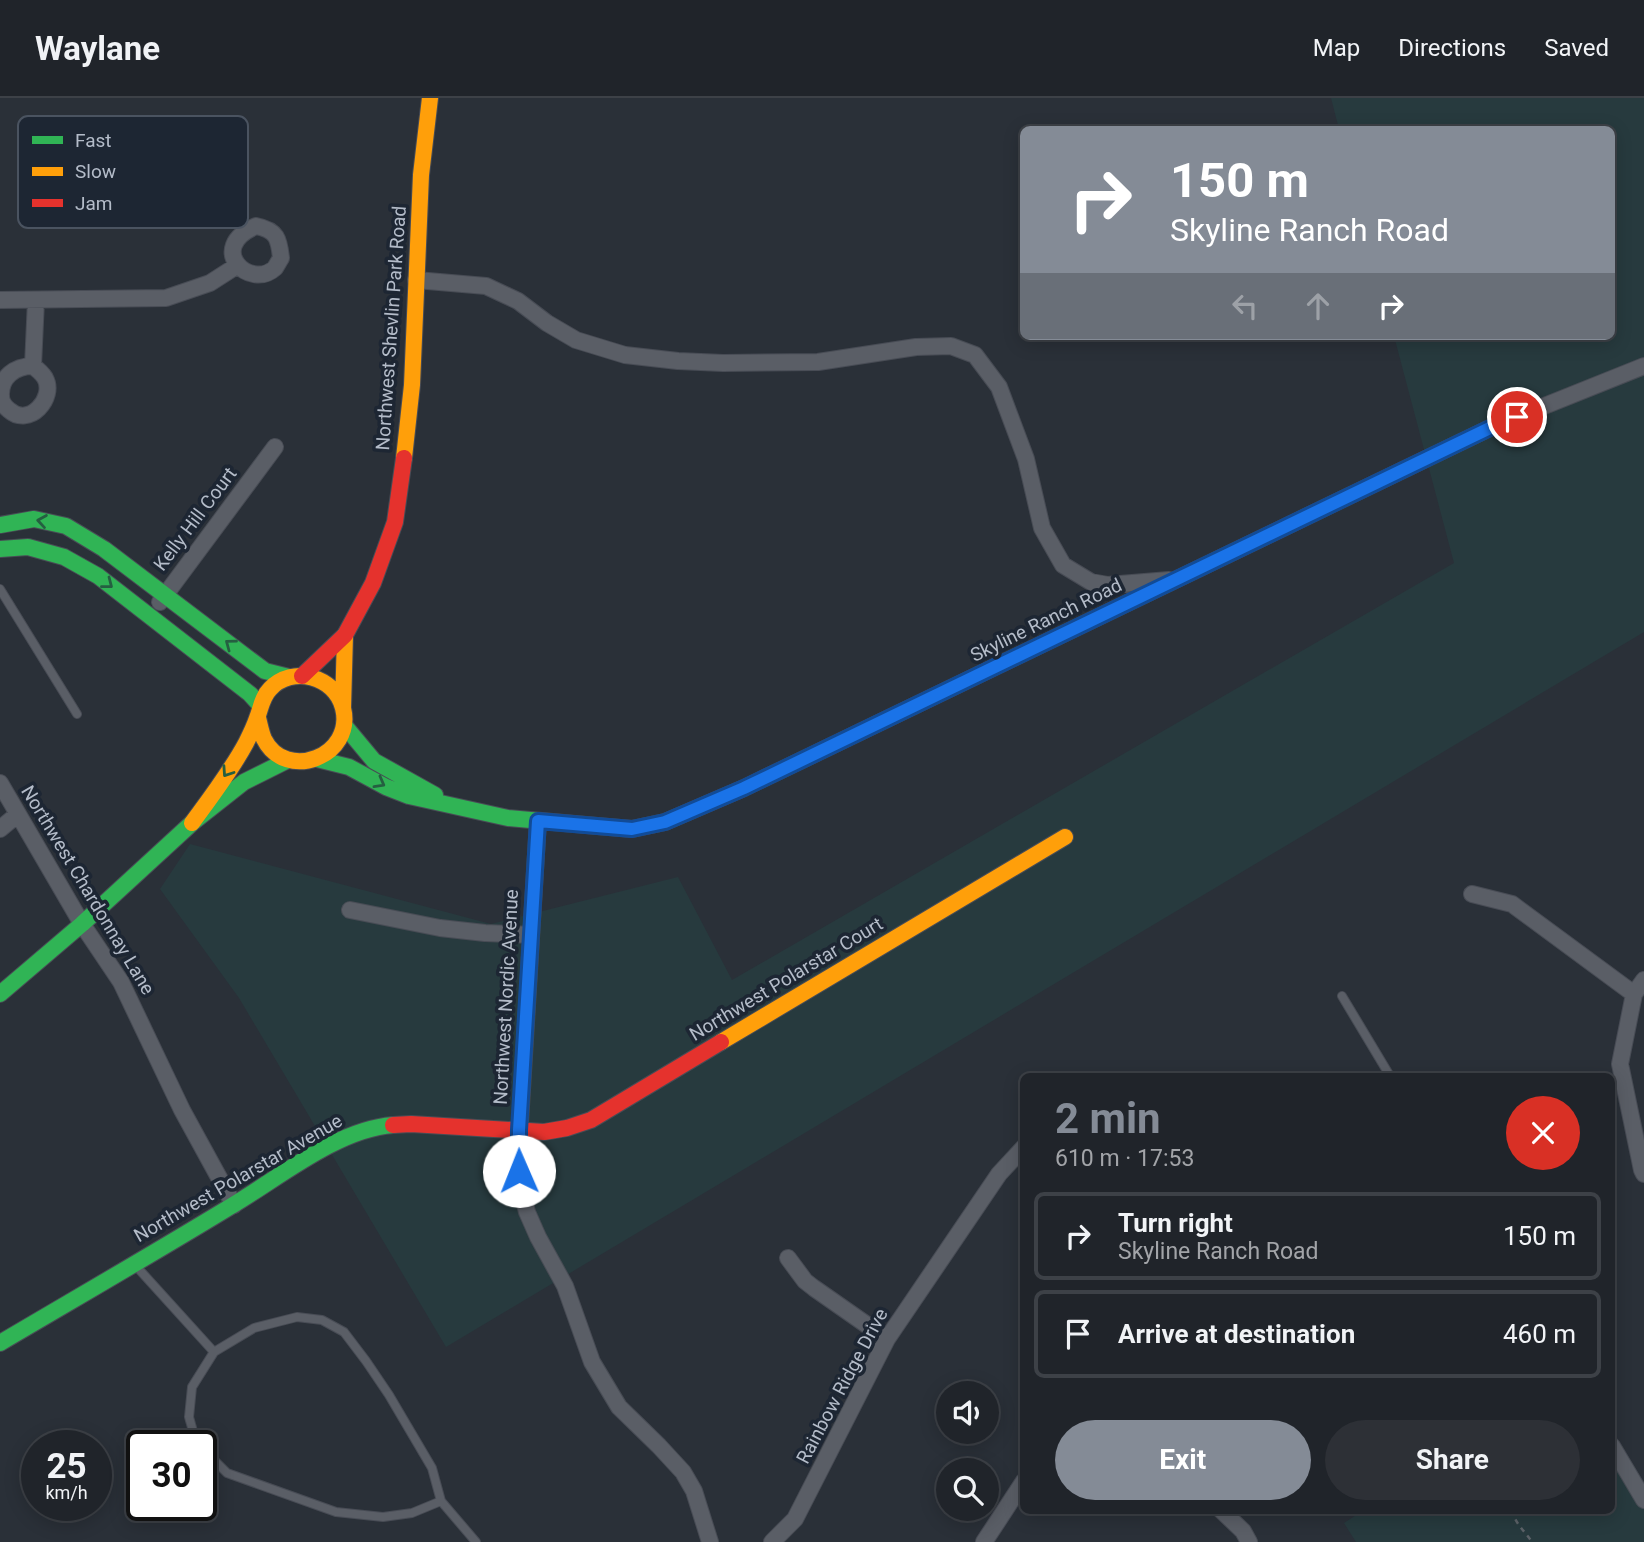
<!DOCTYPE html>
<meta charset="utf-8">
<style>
body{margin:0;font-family:Roboto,sans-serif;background:#2d3036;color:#f1f3f6;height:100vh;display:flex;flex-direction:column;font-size:26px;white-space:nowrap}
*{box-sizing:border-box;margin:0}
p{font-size:23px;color:#a2a4a8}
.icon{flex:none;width:38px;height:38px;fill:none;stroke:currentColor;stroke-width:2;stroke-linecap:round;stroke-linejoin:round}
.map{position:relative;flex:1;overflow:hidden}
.sheet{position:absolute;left:1020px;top:975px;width:595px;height:441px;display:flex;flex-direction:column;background:#20242a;border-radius:10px;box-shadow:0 4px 18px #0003,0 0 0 2px #3d4147}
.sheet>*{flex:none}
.hud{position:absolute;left:1020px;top:28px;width:595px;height:214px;border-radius:10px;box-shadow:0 4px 18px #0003,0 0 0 2px #3d4147;background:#848b96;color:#fff;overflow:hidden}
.controls{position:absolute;left:936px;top:1283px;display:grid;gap:14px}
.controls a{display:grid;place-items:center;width:63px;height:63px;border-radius:50%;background:#20242a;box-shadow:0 4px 18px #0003,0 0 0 2px #3d4147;font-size:35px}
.speed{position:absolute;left:21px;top:1332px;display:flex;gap:14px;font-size:35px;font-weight:700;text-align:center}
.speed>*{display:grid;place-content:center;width:91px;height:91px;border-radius:50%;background:#20242a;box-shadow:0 4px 18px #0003,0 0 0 2px #3d4147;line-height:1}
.speed small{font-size:18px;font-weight:400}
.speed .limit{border:4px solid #111;border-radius:10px;background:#fff;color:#111}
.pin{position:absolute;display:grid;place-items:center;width:60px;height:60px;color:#fff;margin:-30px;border:4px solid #fff;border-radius:50%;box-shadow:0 2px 7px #0007}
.me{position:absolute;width:77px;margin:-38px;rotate:359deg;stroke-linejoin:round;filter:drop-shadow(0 0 5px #0008)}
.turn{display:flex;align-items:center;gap:24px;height:147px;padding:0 35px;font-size:32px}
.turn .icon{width:91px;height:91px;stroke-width:2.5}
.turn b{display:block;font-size:49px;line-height:60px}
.lanes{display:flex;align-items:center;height:66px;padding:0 35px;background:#0003;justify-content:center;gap:35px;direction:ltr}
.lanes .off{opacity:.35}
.round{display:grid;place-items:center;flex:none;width:74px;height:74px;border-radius:37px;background:#2d3036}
.head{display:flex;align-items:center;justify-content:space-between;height:119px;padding:0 35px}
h1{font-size:42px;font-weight:700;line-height:52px;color:#848b96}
.primary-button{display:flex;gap:14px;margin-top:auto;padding:14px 35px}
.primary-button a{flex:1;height:80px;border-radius:42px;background:#848b96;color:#fff;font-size:28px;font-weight:700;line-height:80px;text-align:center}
.primary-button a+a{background:#2d3036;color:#f1f3f6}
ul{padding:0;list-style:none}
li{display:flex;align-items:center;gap:21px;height:88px;margin:0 14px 10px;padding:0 21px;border:4px solid #3d4147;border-radius:10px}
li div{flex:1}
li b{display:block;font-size:26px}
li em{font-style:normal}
header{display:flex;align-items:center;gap:42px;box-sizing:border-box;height:98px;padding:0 35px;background:#20242a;border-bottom:2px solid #3d4147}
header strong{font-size:33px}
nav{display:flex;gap:38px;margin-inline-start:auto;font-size:24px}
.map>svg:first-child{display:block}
</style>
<header>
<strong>Waylane</strong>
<nav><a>Map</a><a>Directions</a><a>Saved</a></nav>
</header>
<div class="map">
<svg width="1644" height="1444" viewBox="0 0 1644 1444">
<rect width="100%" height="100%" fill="#2a3038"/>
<path fill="#273a3e" d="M1331,0H1644V534L446,1249L239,900L160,791L190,746L491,826L678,779L732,882L1454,465L1394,238H1612V32L1339,31Z
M1612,1354L1644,1408V1444H1356L1344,1425L1364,1412H1612Z"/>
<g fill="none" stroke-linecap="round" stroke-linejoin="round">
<g stroke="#484c55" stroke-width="10">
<path id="lane" d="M0,491L77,616
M1342,898L1390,978
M136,1168L214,1254
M200,1348L196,1344L189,1319L192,1289L214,1254L254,1230L297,1219L322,1222L344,1234L366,1263L389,1297L432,1370L441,1403L476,1444
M201,1349L227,1375L336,1414L383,1419L412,1415L441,1403"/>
</g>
<g stroke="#484c55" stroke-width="18">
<path id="street" d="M256,128C277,132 279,141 281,160C279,163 277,167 275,170C250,193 205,150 256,128Z
M416,182L486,188L518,203L547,225L576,242L625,257L678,263L723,265L818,264L916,249L951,248L975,257L999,289L1026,361L1042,430L1063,467L1091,484L1108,487L1169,482
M0,202L166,200L210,185L238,167
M33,268C37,271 42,275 45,280C56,300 29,330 9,312C4,308 1,304 1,298C0,279 15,268 33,268L36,202
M160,504L275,349
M0,685L82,826L121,884L182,1012L234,1107
M538,723L518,1059L520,1087L527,1114L538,1139L565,1188L592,1264L619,1309L659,1348L683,1374L694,1393L710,1444
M575,726L632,731L665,724L744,690L1492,329L1644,268
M0,731L18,716
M1472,796L1512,806L1634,896
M350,812L440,830L485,835L531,837
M1644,882L1634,896L1620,966L1642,1072L1644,1076
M788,1160L805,1183L814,1190L887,1241
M1612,1348L1644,1402
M1221,1412L1243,1433L1249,1444
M772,1444L795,1421L887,1241L999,1076L1024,1049
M984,1444L1024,1383"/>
</g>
<g stroke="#484c55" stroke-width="18">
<path id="fast" d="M0,427L34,421L66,428L104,451L265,573L289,579
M0,451L28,449L64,459L98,478L250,596L260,607
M344,627L374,663L435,697
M317,661L349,669L386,689L409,698L508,720L575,726
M0,896L82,826L192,725L244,684L288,662
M0,1245C78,1199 156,1154 233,1107C280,1079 338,1031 393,1027"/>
</g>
<g stroke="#484c55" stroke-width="18">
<path id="slow" d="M404,360L412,287L421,77L430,0
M343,610L345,537
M192,725C211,699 231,673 246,645C250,637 254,629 257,620C261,610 262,599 270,591C292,567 335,578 343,610C355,658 286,685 264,641C261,634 260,627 258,620
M721,944L1065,739"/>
</g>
<g stroke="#484c55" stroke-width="18">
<path id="jam" d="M302,578L345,537L373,485L395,424L404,360
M393,1027L411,1026L544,1034L567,1030L591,1022L721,944"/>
</g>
<path stroke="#5c6268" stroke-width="2.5" stroke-dasharray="5 5" stroke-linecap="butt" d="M1512,1412C1515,1426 1525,1433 1532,1444"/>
<use href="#lane" stroke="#5a5e66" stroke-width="8"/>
<use href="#street" stroke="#5a5e66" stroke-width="16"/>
<use href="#fast" stroke="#30b455" stroke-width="16"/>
<use href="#slow" stroke="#ff9f0a" stroke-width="16"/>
<use href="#jam" stroke="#e5322d" stroke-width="16"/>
</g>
<defs><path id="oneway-chevron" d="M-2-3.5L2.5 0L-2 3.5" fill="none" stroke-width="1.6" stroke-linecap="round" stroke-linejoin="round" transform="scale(1.75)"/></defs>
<g stroke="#255f41">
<use href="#oneway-chevron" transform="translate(42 423) rotate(-171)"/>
<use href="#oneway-chevron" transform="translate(108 486) rotate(38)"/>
<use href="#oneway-chevron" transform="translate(230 546) rotate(-143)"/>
<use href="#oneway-chevron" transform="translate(227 674) rotate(124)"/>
<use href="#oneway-chevron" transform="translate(380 685) rotate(29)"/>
</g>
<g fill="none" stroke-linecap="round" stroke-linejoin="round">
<g stroke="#114b97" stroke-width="18">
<path id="route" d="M519,1073V1032L538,723L632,731L665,724L744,690L1492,329L1517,319"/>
</g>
<use href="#route" stroke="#1a73e8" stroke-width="12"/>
</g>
<g text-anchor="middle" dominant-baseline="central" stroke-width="7" stroke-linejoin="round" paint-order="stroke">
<g font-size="19" fill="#b4bcc9" stroke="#1d2633">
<text transform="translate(391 230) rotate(-86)">Northwest Shevlin Park Road</text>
<text transform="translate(195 421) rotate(-53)">Kelly Hill Court</text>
<text transform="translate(1046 522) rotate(-26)">Skyline Ranch Road</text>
<text transform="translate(88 792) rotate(59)">Northwest Chardonnay Lane</text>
<text transform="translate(786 881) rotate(-31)">Northwest Polarstar Court</text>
<text transform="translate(506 899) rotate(-87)">Northwest Nordic Avenue</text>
<text transform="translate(238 1080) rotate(-30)">Northwest Polarstar Avenue</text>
<text transform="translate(842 1288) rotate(-62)">Rainbow Ridge Drive</text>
</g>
</g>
<rect x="18" y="18" width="230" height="112" rx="10" fill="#1d2633" stroke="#4a5360" stroke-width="2"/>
<rect x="32" y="38" width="31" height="8" fill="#30b455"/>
<rect x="32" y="69" width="31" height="9" fill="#ff9f0a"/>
<rect x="32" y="101" width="31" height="8" fill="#e5322d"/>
<g font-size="19" fill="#b4bcc9">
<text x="75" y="49">Fast</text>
<text x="75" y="80">Slow</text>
<text x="75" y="112">Jam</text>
</g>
</svg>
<div class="controls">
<a><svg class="icon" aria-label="sound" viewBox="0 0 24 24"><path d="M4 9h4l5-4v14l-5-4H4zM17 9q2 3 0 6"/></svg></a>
<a><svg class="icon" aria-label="search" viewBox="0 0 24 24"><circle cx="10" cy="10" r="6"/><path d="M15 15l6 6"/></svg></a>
</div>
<div class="speed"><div>25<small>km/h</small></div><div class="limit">30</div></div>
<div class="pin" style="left:1517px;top:319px;background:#d93025"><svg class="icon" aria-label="arrive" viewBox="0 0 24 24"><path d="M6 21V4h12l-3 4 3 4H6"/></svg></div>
<svg class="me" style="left:519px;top:1073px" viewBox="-20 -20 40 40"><circle r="19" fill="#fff"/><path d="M0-13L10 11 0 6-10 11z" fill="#1a73e8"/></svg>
<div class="hud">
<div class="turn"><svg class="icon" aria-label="right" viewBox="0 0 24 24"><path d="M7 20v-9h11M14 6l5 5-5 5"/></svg><div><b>150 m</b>Skyline Ranch Road</div></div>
<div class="lanes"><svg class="icon off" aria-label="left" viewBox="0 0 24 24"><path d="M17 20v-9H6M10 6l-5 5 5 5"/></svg><svg class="icon off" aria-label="ahead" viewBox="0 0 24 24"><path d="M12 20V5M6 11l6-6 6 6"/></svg><svg class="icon" aria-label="right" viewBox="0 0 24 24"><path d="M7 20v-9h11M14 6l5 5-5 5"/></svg></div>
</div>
<section class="sheet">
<div class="head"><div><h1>2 min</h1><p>610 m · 17:53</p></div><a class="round" style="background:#d93025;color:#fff"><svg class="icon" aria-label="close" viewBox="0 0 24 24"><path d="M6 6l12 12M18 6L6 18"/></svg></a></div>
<ul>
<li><svg class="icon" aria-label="right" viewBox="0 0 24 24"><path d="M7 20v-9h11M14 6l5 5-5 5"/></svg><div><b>Turn right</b><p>Skyline Ranch Road</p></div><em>150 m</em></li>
<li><svg class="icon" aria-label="arrive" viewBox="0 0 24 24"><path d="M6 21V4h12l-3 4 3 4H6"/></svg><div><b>Arrive at destination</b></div><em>460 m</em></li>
</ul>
<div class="primary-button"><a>Exit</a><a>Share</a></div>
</section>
</div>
